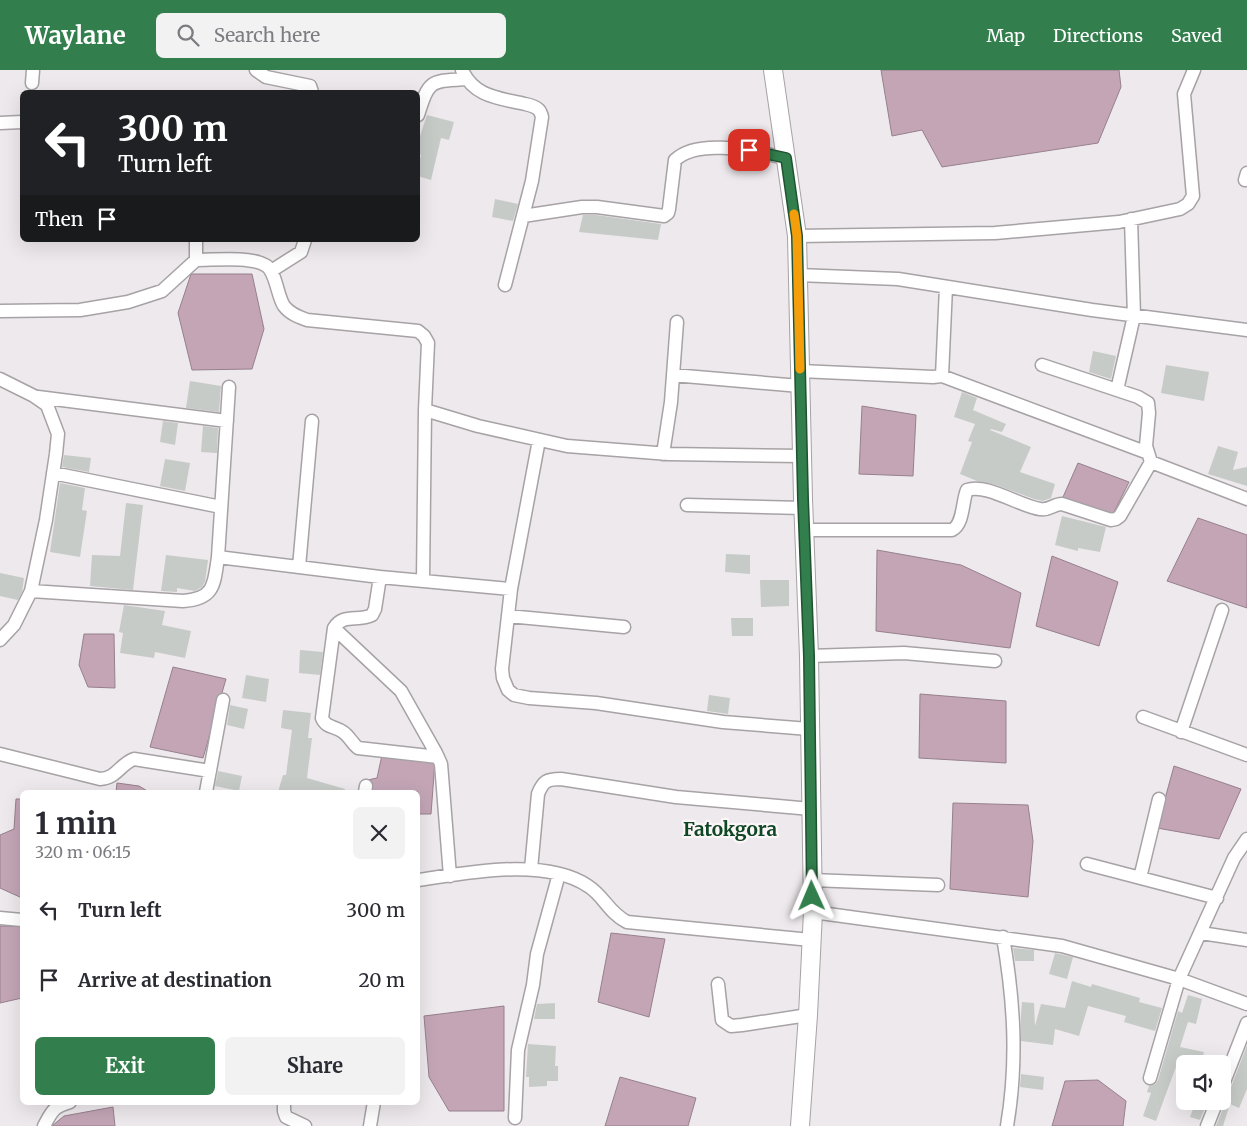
<!DOCTYPE html>
<meta charset="utf-8">
<style>
body{margin:0;font-family:Merriweather,serif;background:#f2f2f3;color:#2b2b33;height:100vh;display:flex;flex-direction:column;font-size:19px;white-space:nowrap}
*{box-sizing:border-box;margin:0}
p{font-size:16px;color:#7c7c81}
.icon{flex:none;width:28px;height:28px;fill:none;stroke:currentColor;stroke-width:2;stroke-linecap:round;stroke-linejoin:round}
.map{position:relative;flex:1;overflow:hidden}
.drawer{position:absolute;left:20px;top:720px;width:400px;height:315px;display:flex;flex-direction:column;background:#fff;border-radius:8px;box-shadow:0 5px 20px #0002}
.drawer>*{flex:none}
.top-card{position:absolute;left:20px;top:20px;width:400px;height:152px;border-radius:8px;box-shadow:0 5px 20px #0002;background:#202124;color:#fff;overflow:hidden}
.controls{position:absolute;left:1176px;top:985px;display:grid;gap:10px}
.controls a{display:grid;place-items:center;width:55px;height:55px;border-radius:8px;background:#fff;box-shadow:0 5px 20px #0002;font-size:25px}
.pin{position:absolute;display:grid;place-items:center;width:42px;height:42px;color:#fff;margin:-21px;border-radius:10px;box-shadow:0 2px 8px #0006}
.me{position:absolute;width:55px;margin:-28px;rotate:359deg;stroke-linejoin:round;filter:drop-shadow(0 0 4px #0008)}
.turn{display:flex;align-items:center;gap:18px;height:105px;padding:0 15px;font-size:22px}
.turn .icon{width:65px;height:65px;stroke-width:2.5}
.turn b{display:block;font-size:35px;line-height:42px}
.then{display:flex;align-items:center;height:48px;padding:0 15px;background:#0003;gap:10px;font-size:19px}
.round{display:grid;place-items:center;flex:none;width:52px;height:52px;border-radius:8px;background:#f2f2f3}
.summary{display:flex;align-items:center;justify-content:space-between;height:85px;padding:0 15px}
h1{font-size:30px;font-weight:700;line-height:38px}
.button{display:flex;gap:10px;margin-top:auto;padding:10px 15px}
.button a{flex:1;height:58px;border-radius:8px;background:#327e4c;color:#fff;font-size:20px;font-weight:700;line-height:58px;text-align:center}
.button a+a{background:#f2f2f3;color:#2b2b33}
ul{padding:0;list-style:none}
li{display:flex;align-items:center;gap:15px;height:70px;padding:0 15px}
li div{flex:1}
li b{display:block;font-size:19px}
li em{font-style:normal}
header{display:flex;align-items:center;gap:30px;box-sizing:border-box;height:70px;padding:0 25px;background:#327e4c;color:#fff}
header strong{font-size:24px}
nav{display:flex;gap:28px;margin-inline-start:auto;font-size:18px}
.search{width:350px;height:45px;background:#f2f2f3;display:flex;align-items:center;gap:12px;box-sizing:border-box;padding:0 18px;border-radius:8px;color:#7c7c81;font-size:19px}
.map>svg:first-child{display:block}
</style>
<header>
<strong>Waylane</strong>
<div class="search"><svg class="icon" aria-label="search" viewBox="0 0 24 24"><circle cx="10" cy="10" r="6"/><path d="M15 15l6 6"/></svg>Search here</div>
<nav><a>Map</a><a>Directions</a><a>Saved</a></nav>
</header>
<div class="map">
<svg width="1247" height="1056" viewBox="0 0 1247 1056">
<rect width="100%" height="100%" fill="#eee9ec"/>
<path fill="#c3a5b6" stroke="#96808c" d="M881,0H1119L1121,17L1098,73L942,97L922,60L892,66Z
M191,204H252L264,259L252,299L192,300L178,243Z
M862,336L916,345L913,406L859,404Z
M1078,393L1129,412L1112,446L1063,427Z
M1198,448L1247,465V538L1167,511Z
M877,480L961,495L1021,523L1010,578L876,561Z
M1052,486L1118,512L1099,576L1036,556Z
M84,564H114L115,618L88,617L79,595Z
M173,597L226,609L203,688L150,677Z
M920,624L1006,631V693L919,688Z
M382,685L435,691L431,744H418V722H362L363,711L377,708Z
M1174,696L1241,719L1219,769L1157,758Z
M117,713L139,716L149,722H116Z
M16,729H22V828L0,818V765L14,759Z
M953,733L1028,735L1033,771L1028,827L950,819Z
M0,856H22V928L0,933Z
M611,863L665,869L649,947L598,932Z
M504,936V1041H449L429,1007L424,946Z
M620,1007L696,1028L688,1056H605Z
M1098,1010L1126,1031L1123,1056H1052L1065,1011Z
M113,1037L115,1056H52L64,1046Z"/>
<path fill="#c7cbc8" d="M427,45L454,52L449,70L441,68L431,110L418,106V95L421,85L418,84V65L420,66Z
M495,129L518,134L513,151L492,147Z
M583,145H596L661,154L658,170L579,162Z
M1093,281L1116,286L1111,309L1089,302Z
M1166,295L1209,302L1204,331L1161,323Z
M190,311L221,316L219,342L186,338Z
M962,322L977,328L973,340L1006,354L1002,362L991,359L990,360L1031,377L1020,402L1055,414L1051,428L1043,431L1034,429L996,415L977,411L960,404L972,372L968,371L975,354L954,347Z
M163,351L178,353L175,375L160,372Z
M203,356L218,358L217,383L201,382Z
M1218,376L1238,382L1233,400L1247,397V416L1208,404Z
M64,385L91,388L89,402L62,397Z
M165,389L190,393L185,421L160,416Z
M60,413L85,418L82,440L87,441L80,487L50,482Z
M126,433L143,435L133,520L90,516L92,485L120,486Z
M1062,446L1106,457L1100,482L1078,478V481L1055,475Z
M726,484L750,485V504L725,502Z
M166,485L208,490L205,512L202,517L195,521L177,518V522L161,521Z
M0,503L24,508L22,522L18,530L0,526Z
M760,510H789V536L761,537Z
M124,535L165,541L162,555L191,561L185,588L155,582L154,588L120,583L123,563L119,562Z
M731,548H753V566H732Z
M300,580L323,582L320,605L299,603Z
M246,605L269,609L266,632L242,628Z
M709,625L730,628L728,644L707,641Z
M230,635L248,639L244,659L227,655Z
M283,640L311,643L308,668H312L307,708L345,719L344,722H278L283,705H286L292,660L281,658Z
M218,701L242,706L239,721L215,716Z
M1013,878L1034,880V891H1015Z
M1055,883L1073,887L1067,909L1049,904Z
M1072,911L1091,917L1092,914L1140,928L1139,932L1162,938L1155,961L1124,952L1126,946L1088,936L1079,966L1055,959L1053,975L1021,971V945L1022,932L1034,933L1035,956L1041,934L1065,938Z
M1188,925L1202,929L1196,954L1188,952L1180,977L1204,982L1201,994H1177L1156,1051L1143,1046L1151,1023L1147,1022L1149,1016L1155,1014L1158,1010L1178,941L1182,943Z
M555,933V949H534L537,934Z
M528,974L556,976L555,996H558V1011H547V1016L529,1017V1007H526Z
M1247,975V1019L1239,1038L1230,1034L1223,1056H1216L1225,1034V1029L1222,1025L1227,1024L1230,1020Z
M1021,1004L1044,1007L1043,1020L1020,1017Z
M1196,1031H1208L1200,1050L1190,1047Z"/>
<g fill="none" stroke-linecap="round" stroke-linejoin="round">
<g stroke="#a7a2a5" stroke-width="15">
<path id="minor" d="M256,0L266,7L310,16L312,22
M462,0C474,27 499,28 525,34C530,35 535,36 539,40C540,41 542,46 542,47L532,111L505,215
M32,13L33,0
M418,45C429,10 430,11 466,9
M0,53L22,52
M1245,110L1247,103
M523,146L582,137H597L664,146L668,143L669,139L675,90C699,67 756,82 786,88
M797,166L995,163L1119,152L1180,139L1188,134L1193,126L1184,24L1194,0
M196,190V170
M271,201L301,182L305,170
M798,205L898,209L1092,240L1247,260
M946,217L942,306L1148,383
M0,241L80,240L128,232L162,221L196,190C215,190 249,186 265,195C276,200 277,226 284,236C290,244 299,247 307,250L418,261L424,266L428,273L425,340L478,356L567,376L669,384L802,386
M1042,295L1138,327L1148,333L1149,343L1146,376L1151,392L1247,429
M800,301L933,307L942,306
M673,305L800,316
M0,309L34,326L47,335L58,364L56,384L46,450L31,521L14,555L0,570
M229,317L218,487L380,507L511,519
M1117,320L1134,246L1131,149
M38,327L227,351
M539,370L511,519L502,599L503,608L508,620L514,625L529,628L596,633L723,652L809,659
M663,384L671,332L677,252
M53,403L221,437
M687,435L803,438
M804,460H952C964,454 962,431 967,420C987,413 1019,436 1040,439C1049,441 1053,434 1062,434L1111,450L1116,449L1120,446L1151,392
M299,497L312,351
M380,507L375,539L372,545C358,552 343,543 334,558L322,648C326,658 335,656 343,662C349,666 352,673 358,678L438,687
M423,510L425,340
M31,521L183,531C215,529 214,514 218,487
M508,546L624,557
M334,558L401,621L436,683L441,694L442,706L450,806
M809,586L904,583L995,591
M1143,647L1247,685
M1181,662L1222,540
M0,684L100,709C117,708 119,695 134,689L210,701
M206,722L223,630
M365,722L366,716
M1087,794L1217,828
M531,799L538,724C543,711 547,709 561,709L676,727L811,739
M1140,808L1159,729
M418,810C467,803 545,787 588,816C604,826 608,842 627,852L811,870
M812,810L938,815
M813,842L1062,876L1179,909L1247,934
M0,848L22,850
M1201,863L1247,870
M1003,867C1014,931 1018,991 1007,1056
M718,914L722,950L731,956L742,955L808,945
M1150,1008L1179,909L1234,788L1247,769
M1222,1017L1247,953
M284,1032V1041L286,1047L305,1056
M515,1048L518,980L533,915L537,884L559,804
M44,1056C52,1041 53,1037 70,1032
M370,1056L374,1032
M1207,1056L1217,1031"/>
</g>
<g stroke="#a7a2a5" stroke-width="20">
<path id="secondary" d="M773,0L797,166L803,429L809,586L813,842L808,945L800,1056"/>
</g>
<use href="#minor" stroke="#fff" stroke-width="12"/>
<use href="#secondary" stroke="#fff" stroke-width="18"/>
</g>
<g fill="none" stroke-linecap="round" stroke-linejoin="round">
<g stroke="#205231" stroke-width="12">
<path id="route" d="M749,80L786,88L797,166L803,429L809,586L812,826"/>
</g>
<use href="#route" stroke="#327e4c" stroke-width="9"/>
<path stroke="#f59e0b" stroke-width="9" d="M794,144L797,166L800,299"/>
</g>
<g text-anchor="middle" dominant-baseline="central" stroke-width="4.5" stroke-linejoin="round" paint-order="stroke">
<g font-size="19" font-weight="bold" fill="#0f4624" stroke="#fcf6f9">
<text x="730" y="759">Fatokgora</text>
</g>
</g>
</svg>
<div class="controls">
<a><svg class="icon" aria-label="sound" viewBox="0 0 24 24"><path d="M4 9h4l5-4v14l-5-4H4zM17 9q2 3 0 6"/></svg></a>
</div>
<div class="pin" style="left:749px;top:80px;background:#d93025"><svg class="icon" aria-label="arrive" viewBox="0 0 24 24"><path d="M6 21V4h12l-3 4 3 4H6"/></svg></div>
<svg class="me" style="left:812px;top:826px" viewBox="-20 -20 40 40"><path d="M0-17L14 15 0 8-14 15z" fill="#327e4c" stroke="#fff" stroke-width="4"/></svg>
<div class="top-card">
<div class="turn"><svg class="icon" aria-label="left" viewBox="0 0 24 24"><path d="M17 20v-9H6M10 6l-5 5 5 5"/></svg><div><b>300 m</b>Turn left</div></div>
<div class="then">Then<svg class="icon" aria-label="arrive" viewBox="0 0 24 24"><path d="M6 21V4h12l-3 4 3 4H6"/></svg></div>
</div>
<section class="drawer">
<div class="summary"><div><h1>1 min</h1><p>320 m · 06:15</p></div><a class="round"><svg class="icon" aria-label="close" viewBox="0 0 24 24"><path d="M6 6l12 12M18 6L6 18"/></svg></a></div>
<ul>
<li><svg class="icon" aria-label="left" viewBox="0 0 24 24"><path d="M17 20v-9H6M10 6l-5 5 5 5"/></svg><div><b>Turn left</b></div><em>300 m</em></li>
<li><svg class="icon" aria-label="arrive" viewBox="0 0 24 24"><path d="M6 21V4h12l-3 4 3 4H6"/></svg><div><b>Arrive at destination</b></div><em>20 m</em></li>
</ul>
<div class="button"><a>Exit</a><a>Share</a></div>
</section>
</div>
